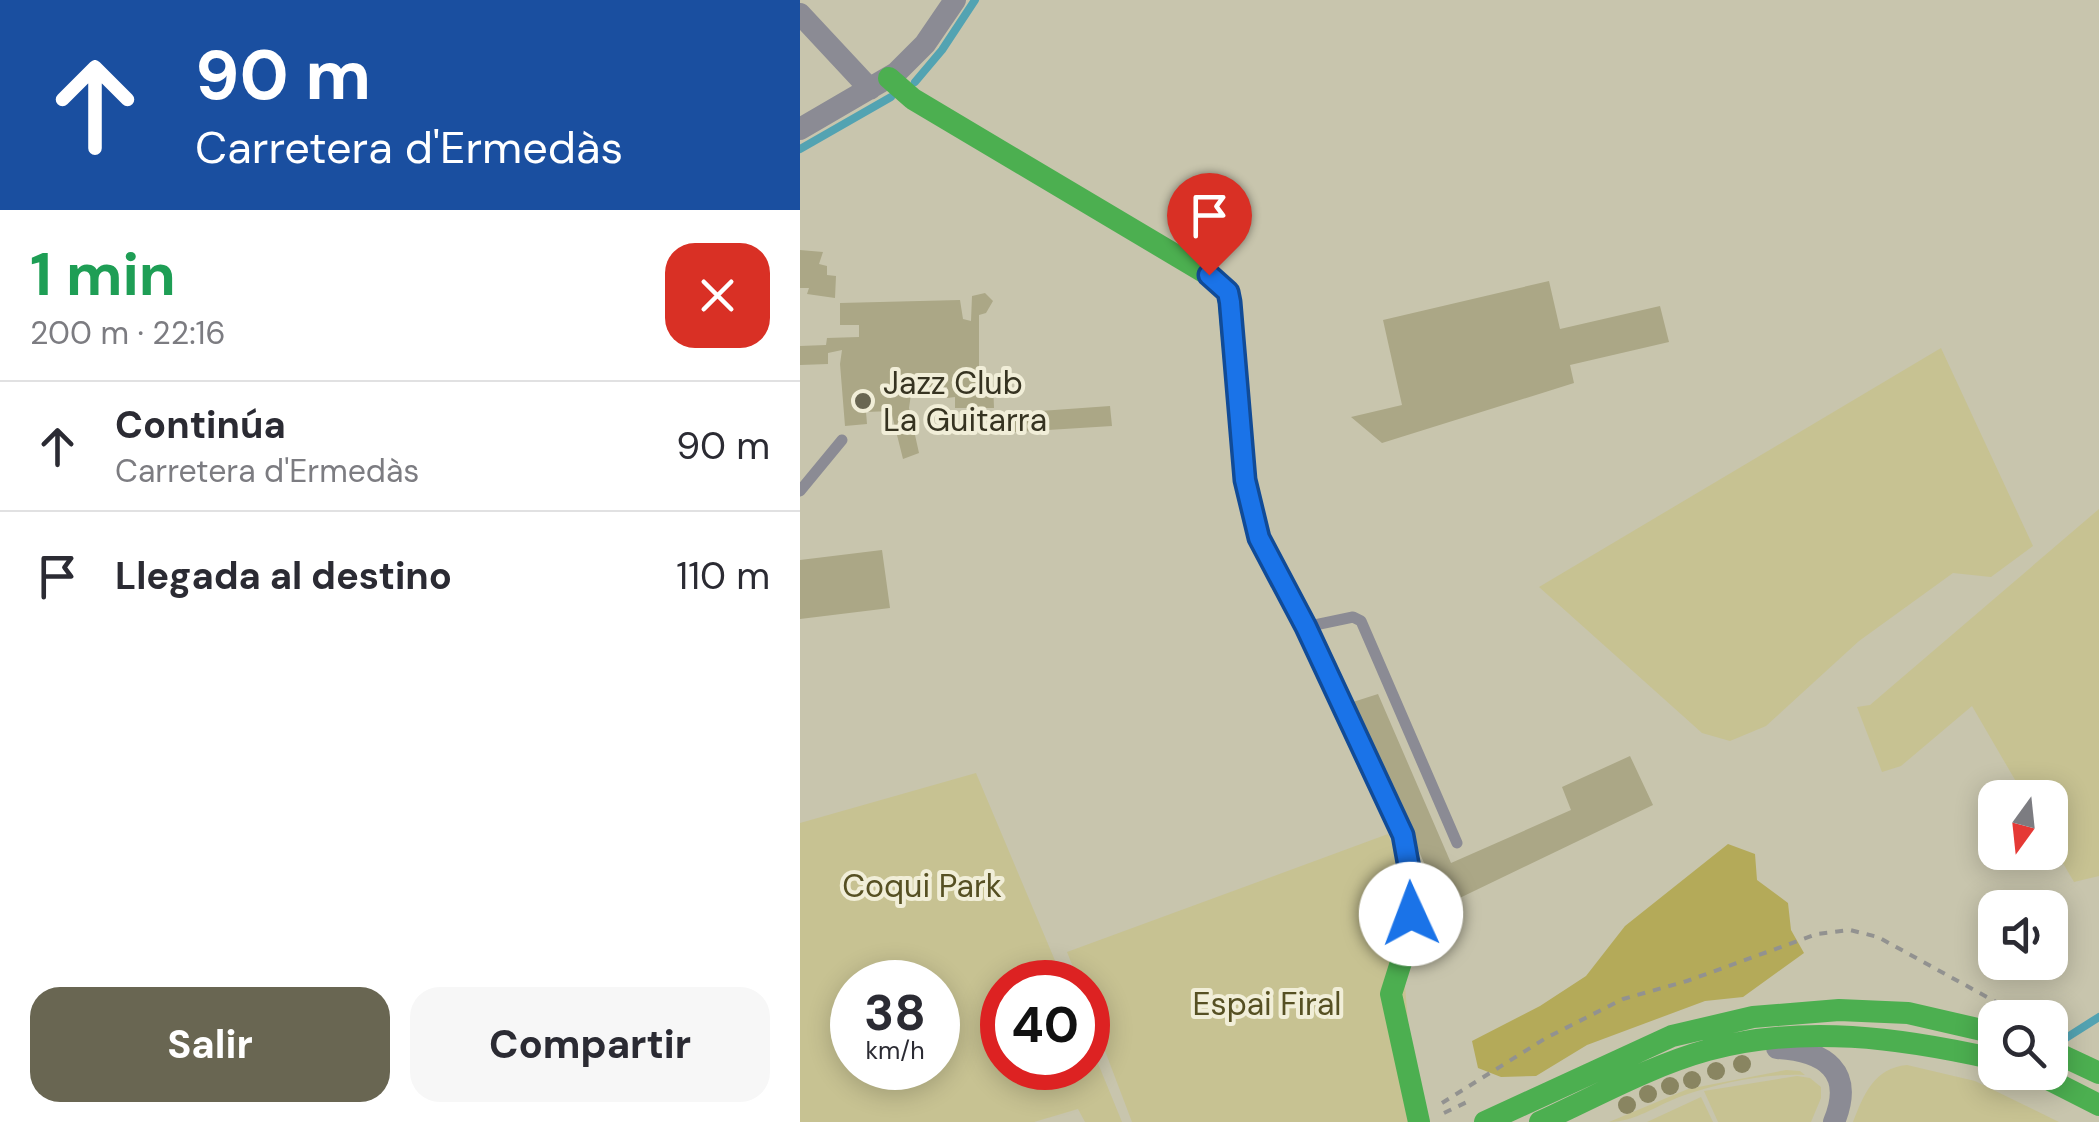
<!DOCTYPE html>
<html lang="es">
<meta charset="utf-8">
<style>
body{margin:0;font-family:"DM Sans",sans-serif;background:#f7f7f7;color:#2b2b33;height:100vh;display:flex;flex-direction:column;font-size:38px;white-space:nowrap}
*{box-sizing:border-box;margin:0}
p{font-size:32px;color:#7c7c81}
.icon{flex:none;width:55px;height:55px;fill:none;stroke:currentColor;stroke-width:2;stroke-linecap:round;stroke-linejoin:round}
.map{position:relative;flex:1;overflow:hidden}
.side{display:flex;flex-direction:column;background:#fff;width:800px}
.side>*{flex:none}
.top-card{background:#1a4fa0;color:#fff;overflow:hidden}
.needle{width:65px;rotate:195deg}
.fabs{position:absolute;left:1178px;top:780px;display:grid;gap:20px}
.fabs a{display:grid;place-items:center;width:90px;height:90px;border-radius:20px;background:#fff;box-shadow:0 5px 25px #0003;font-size:50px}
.speed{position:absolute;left:30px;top:960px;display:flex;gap:20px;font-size:50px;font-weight:700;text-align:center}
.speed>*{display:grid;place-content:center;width:130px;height:130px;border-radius:50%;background:#fff;box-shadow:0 5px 25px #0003;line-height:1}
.speed small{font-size:25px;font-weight:400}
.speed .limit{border:15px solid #d22;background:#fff;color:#111}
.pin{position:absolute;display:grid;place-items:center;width:85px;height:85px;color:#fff;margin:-102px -42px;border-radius:50% 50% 50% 0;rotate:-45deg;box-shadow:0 0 10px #0007}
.pin .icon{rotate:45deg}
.me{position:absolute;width:110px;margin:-55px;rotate:358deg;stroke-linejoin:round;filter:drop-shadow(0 0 8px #0008)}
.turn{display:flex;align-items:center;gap:35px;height:210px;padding:0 30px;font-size:45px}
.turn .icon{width:130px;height:130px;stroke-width:2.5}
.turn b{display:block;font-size:70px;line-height:85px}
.round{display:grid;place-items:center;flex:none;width:105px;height:105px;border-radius:30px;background:#f7f7f7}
.summary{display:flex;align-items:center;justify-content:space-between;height:170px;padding:0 30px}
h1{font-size:60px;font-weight:700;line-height:75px;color:#1e9e55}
.cta{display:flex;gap:20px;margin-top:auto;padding:20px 30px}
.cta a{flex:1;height:115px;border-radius:30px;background:#696652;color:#fff;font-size:40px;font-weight:700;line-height:115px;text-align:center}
.cta a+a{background:#f7f7f7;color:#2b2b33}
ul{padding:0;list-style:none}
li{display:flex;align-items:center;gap:30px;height:130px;padding:0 30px;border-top:2px solid #e1e1e2}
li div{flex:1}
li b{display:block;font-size:38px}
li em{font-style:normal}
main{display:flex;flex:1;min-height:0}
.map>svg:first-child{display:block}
</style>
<main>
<section class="side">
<div class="top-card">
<div class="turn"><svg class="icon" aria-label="ahead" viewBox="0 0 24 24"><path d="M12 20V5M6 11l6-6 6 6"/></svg><div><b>90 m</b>Carretera d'Ermedàs</div></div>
</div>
<div class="summary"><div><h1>1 min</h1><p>200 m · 22:16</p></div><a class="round" style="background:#d93025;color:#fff"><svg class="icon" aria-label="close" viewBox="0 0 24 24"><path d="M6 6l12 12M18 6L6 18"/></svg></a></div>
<ul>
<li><svg class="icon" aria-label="ahead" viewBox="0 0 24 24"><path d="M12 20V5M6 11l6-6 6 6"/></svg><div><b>Continúa</b><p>Carretera d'Ermedàs</p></div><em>90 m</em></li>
<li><svg class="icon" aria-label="arrive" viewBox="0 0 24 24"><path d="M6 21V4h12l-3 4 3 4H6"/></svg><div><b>Llegada al destino</b></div><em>110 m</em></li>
</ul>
<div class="cta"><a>Salir</a><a>Compartir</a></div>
</section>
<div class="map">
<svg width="1299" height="1122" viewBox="0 0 1299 1122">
<rect width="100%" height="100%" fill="#c8c5ad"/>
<path fill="#c7c292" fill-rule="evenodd" d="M1141,348L1233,546L1191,577L1153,573L1059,641L966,726L930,741L902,733L739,587Z
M1299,509V876L1274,882L1250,841V798L1225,797L1172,706L1101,766L1082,772L1057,707L1070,705Z
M176,773L264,982H202V1068H288V1039L322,1122H285L278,1109L234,1122H0V823ZM52,982H138V1068H52Z
M588,834L594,849L616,1122H332L288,1006V982H279L267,952Z
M1107,1065L1175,1081L1259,1122H1053C1064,1094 1074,1068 1107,1065Z
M986,1070L1000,1071L1005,1075C966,1073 918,1083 882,1096C857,1105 835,1122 809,1122L888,1089Z
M997,1076L1010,1078L1021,1087V1098L1011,1122H918L904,1091Z
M901,1097L913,1122H847Z"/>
<path fill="#b4aa59" d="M928,844L955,854L957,880L988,903L991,930L1004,953L943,997L905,1001L787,1045L736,1076L701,1077L678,1068L672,1041L740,1006L786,976L825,926Z"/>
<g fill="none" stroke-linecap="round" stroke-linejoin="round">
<path stroke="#53a3b2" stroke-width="8" d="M115,82L142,50L175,0
M0,149L91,97
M1255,1045L1299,1017"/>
</g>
<path fill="#aba786" d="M0,250L23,252L19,264L27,266V275L36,276L35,298L7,294L9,288H0Z
M749,281L760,329L860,306L869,342L770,365L774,383L582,443L551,417L602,405L583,320Z
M185,293L193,301L186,313L179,315V380L193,381L194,408H155V397L147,398V387H112L109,408L119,453L103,459L91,411L66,412L67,424L45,426L40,364L42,350L28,353V364L0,365V346L26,345L27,338L59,337V325H40V303L160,300L163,319L171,321L172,296Z
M310,406L312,426L199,433L198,414Z
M82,550L90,608L0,619V560Z
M578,694L651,863L771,810L762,787L830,756L853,805L643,906L553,702Z"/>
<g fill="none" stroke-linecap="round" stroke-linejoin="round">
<path stroke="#929290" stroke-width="4" stroke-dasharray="8 8" stroke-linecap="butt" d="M642,1103L746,1038L823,999L887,981L1017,934L1050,930L1078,937L1225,1018
M644,1113L667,1102"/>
<path stroke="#8b8b94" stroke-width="11" d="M0,491L42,440
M510,626L553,617L561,621L657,843"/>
<path stroke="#8b8b94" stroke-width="22" d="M0,14L70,89
M0,129L96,73L125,44L155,0
M977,1048C1025,1051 1055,1071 1034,1122"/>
<path stroke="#4caf50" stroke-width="22" d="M89,78L113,99L409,275L428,293L445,480L459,539L506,627L603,835L610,874L612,914L608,940L591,994L619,1122
M1250,1050L1299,1073
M1234,1072L1299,1105
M685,1122L872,1036L953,1017L1039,1010L1108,1013L1195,1033
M740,1122C795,1097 850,1066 908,1050C1003,1024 1101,1038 1195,1059"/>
</g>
<g fill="#898561">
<circle cx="942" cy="1064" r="9"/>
<circle cx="916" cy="1071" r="9"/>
<circle cx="892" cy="1080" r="9"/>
<circle cx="870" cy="1086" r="9"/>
<circle cx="848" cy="1094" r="9"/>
<circle cx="827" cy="1105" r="9"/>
</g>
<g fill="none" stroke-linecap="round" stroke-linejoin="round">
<g stroke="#114b97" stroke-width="25">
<path id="route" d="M409,275L428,292L430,302L445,480L459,538L506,627L603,835L613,890L611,914"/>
</g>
<use href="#route" stroke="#1a73e8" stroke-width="18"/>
</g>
<circle fill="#696652" stroke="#f1eed8" stroke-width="4" cx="63" cy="401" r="10"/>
<g text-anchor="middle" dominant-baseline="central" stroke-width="8" stroke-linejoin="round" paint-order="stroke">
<g font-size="32" fill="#363321" stroke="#f1eed8" text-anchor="start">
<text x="83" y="383">Jazz Club<tspan x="83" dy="37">La Guitarra</tspan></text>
</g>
<g font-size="32" fill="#565023" stroke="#f1eed8">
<text x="122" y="886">Coqui Park</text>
<text x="467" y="1004">Espai Firal</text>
</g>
</g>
</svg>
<div class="fabs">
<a><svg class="needle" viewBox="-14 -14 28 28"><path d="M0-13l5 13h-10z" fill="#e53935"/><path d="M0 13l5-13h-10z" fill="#7c7c81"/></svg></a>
<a><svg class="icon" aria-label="sound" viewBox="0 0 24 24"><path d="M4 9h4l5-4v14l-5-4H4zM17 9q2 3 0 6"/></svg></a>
<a><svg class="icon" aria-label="search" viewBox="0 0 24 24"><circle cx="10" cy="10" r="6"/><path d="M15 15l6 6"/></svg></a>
</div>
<div class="speed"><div>38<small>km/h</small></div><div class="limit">40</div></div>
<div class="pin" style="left:409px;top:275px;background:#d93025"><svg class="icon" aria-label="arrive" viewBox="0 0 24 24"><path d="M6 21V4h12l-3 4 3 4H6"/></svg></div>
<svg class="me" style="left:611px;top:914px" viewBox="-20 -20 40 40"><circle r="19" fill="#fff"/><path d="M0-13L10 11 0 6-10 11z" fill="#1a73e8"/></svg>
</div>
</main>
